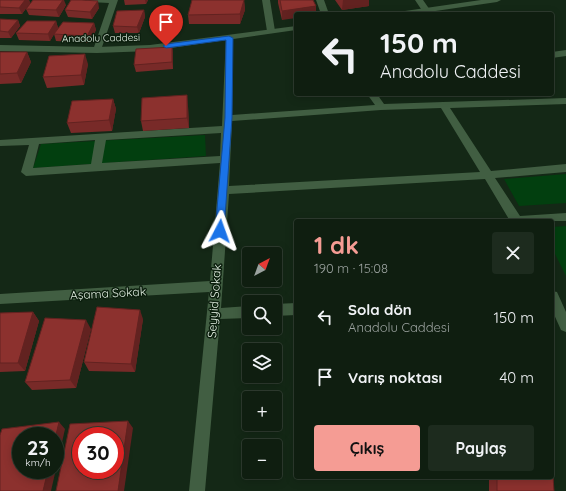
<!DOCTYPE html>
<html lang="tr">
<meta charset="utf-8">
<style>
body{margin:0;font-family:Quicksand,sans-serif;background:#1d2b1e;color:#f1f3f6;height:100vh;display:flex;flex-direction:column;font-size:15px;white-space:nowrap}
*{box-sizing:border-box;margin:0}
p{font-size:13px;color:#9ba29f}
.icon{flex:none;width:22px;height:22px;fill:none;stroke:currentColor;stroke-width:2;stroke-linecap:round;stroke-linejoin:round}
.map{position:relative;flex:1;overflow:hidden}
.sheet{position:absolute;left:294px;top:219px;width:260px;height:260px;display:flex;flex-direction:column;background:#0f1e10;border-radius:4px;box-shadow:0 2px 10px #0003,0 0 0 1px #2f3c30}
.sheet>*{flex:none}
.banner{position:absolute;left:294px;top:12px;width:260px;height:84px;border-radius:4px;box-shadow:0 2px 10px #0003,0 0 0 1px #2f3c30;background:#0f1e10;color:#f1f3f6;overflow:hidden}
.needle{width:26px;rotate:41deg}
.buttons{position:absolute;left:242px;top:247px;display:grid;gap:8px}
.buttons a{display:grid;place-items:center;width:40px;height:40px;border-radius:4px;background:#0f1e10;box-shadow:0 2px 10px #0003,0 0 0 1px #2f3c30;font-size:20px}
.speed{position:absolute;left:12px;top:427px;display:flex;gap:8px;font-size:20px;font-weight:700;text-align:center}
.speed>*{display:grid;place-content:center;width:52px;height:52px;border-radius:50%;background:#0f1e10;box-shadow:0 2px 10px #0003,0 0 0 1px #2f3c30;line-height:1}
.speed small{font-size:10px;font-weight:400}
.speed .limit{border:6px solid #d22;background:#fff;color:#111}
.pin{position:absolute;display:grid;place-items:center;width:34px;height:34px;color:#fff;margin:-41px -17px;border-radius:50% 50% 50% 0;rotate:-45deg;box-shadow:0 0 4px #0007}
.pin .icon{rotate:45deg}
.me{position:absolute;width:44px;margin:-22px;rotate:4deg;stroke-linejoin:round;filter:drop-shadow(0 0 3px #0008)}
.turn{display:flex;align-items:center;gap:14px;height:84px;padding:0 20px;font-size:18px}
.turn .icon{width:52px;height:52px;stroke-width:2.5}
.turn b{display:block;font-size:28px;line-height:34px}
.round{display:grid;place-items:center;flex:none;width:42px;height:42px;border-radius:4px;background:#1d2b1e}
.summary{display:flex;align-items:center;justify-content:space-between;height:68px;padding:0 20px}
h1{font-size:24px;font-weight:800;line-height:30px;color:#f59c94}
.action{display:flex;gap:8px;margin-top:auto;padding:8px 20px}
.action a{flex:1;height:46px;border-radius:4px;background:#f59c94;color:#111;font-size:16px;font-weight:800;line-height:46px;text-align:center}
.action a+a{background:#1d2b1e;color:#f1f3f6}
ul{padding:0;list-style:none}
li{display:flex;align-items:center;gap:12px;height:60px;padding:0 20px}
li div{flex:1}
li b{display:block;font-size:15px}
li em{font-style:normal}
.map>svg:first-child{display:block}
</style>
<div class="map">
<svg width="566" height="491" viewBox="0 0 566 491">
<rect width="100%" height="100%" fill="#142816"/>
<path fill="#023f0f" d="M205,135L206,156L33,168L41,144Z
M566,174V203L519,206L504,179Z
M566,226V276L552,248V227Z"/>
<g fill="none" stroke-linecap="round" stroke-linejoin="round">
<path fill="#415e42" fill-rule="evenodd" d="M86,0H118L101,50L97,53L93,50L109,3L90,2Z
M262,0H270L275,31L274,33L267,31Z
M316,0H324L329,14H321Z
M415,0H423L430,10L429,12H423Z
M226,36H232L233,38L232,115L375,105L367,94H377L384,104L566,98V104L450,108L491,171L566,164V172L495,178L520,216L566,213V221H510L485,179L229,194L221,308L249,306V318L220,319L205,491H189L209,292L0,304V294L210,281L220,163L26,176L21,172L29,145L0,146V140L222,126ZM441,108L480,172L229,186L232,121L381,110ZM221,133L220,156L102,163L106,140ZM95,140L91,164L33,168L39,144Z
M566,50V56L552,58V52Z
M552,291L557,292L566,312V332L561,330L552,310Z
M296,303V315L275,316V304Z"/>
<path fill="#415e42" fill-rule="evenodd" d="M481,0H501L497,2L415,14H394L398,12Z
M296,26V30L150,51L97,53L0,51V45L97,47L150,45Z"/>
</g>
<path fill="#782a28" d="M0,0H29L30,3L22,14H0Z
M124,0H148L146,4L125,5Z
M244,0L245,10L240,24H189L188,15Z
M278,0H313L282,20L278,3Z
M335,0H369V6L342,10Z
M66,5L59,17L29,15L26,9Z
M99,8L92,19L68,17L65,10Z
M144,10L145,17L139,33H115L113,26Z
M0,19L18,20L20,26L11,38H0Z
M56,21L58,28L94,23L96,30L89,43L56,41L54,34L50,41L19,40L16,33Z
M172,47L173,54V69L136,72L134,65Z
M0,52H27L31,62L21,83L0,84Z
M88,64L84,85L47,88L43,77Z
M113,99L116,109L112,131L71,133L67,123Z
M188,106L189,128L143,131L141,121Z
M33,312L39,321L25,371L0,372V313Z
M143,319L135,372L89,371L84,362Z
M91,329L76,388L32,390L25,382Z
M489,477H552L554,491H489Z"/>
<path fill="#622220" d="M25,0H29L30,3L22,14L19,8Z
M63,0H64L66,5L59,17L56,10Z
M145,0H148L146,4Z
M244,0L245,10L240,24V14Z
M343,0H369V6L342,10Z
M98,1L99,8L92,19L90,12Z
M316,6V14H296V18L282,20V11Z
M144,10L145,17L139,33L137,27Z
M18,20L20,26L11,38L8,32Z
M56,21L58,28L50,41L48,34Z
M94,23L96,30L89,43L87,36Z
M172,47L173,54V69L172,62Z
M27,52L31,62L21,83L17,73Z
M85,54L88,64L84,85L81,75Z
M187,95L188,106L189,128L187,118Z
M113,99L116,109L112,131L109,120Z
M140,310L143,319L135,372L131,364Z
M33,312L39,321L25,371L18,363Z
M86,320L91,329L76,388L70,380Z
M128,421L133,428L124,491H118Z
M59,422L65,429L51,491H43L48,470H55V439Z"/>
<path fill="#8c312e" stroke="#622220" fill-rule="evenodd" d="M0,0H25L19,8L0,7Z
M33,0H63L56,10L26,9Z
M71,0H82L98,1L90,12L65,10Z
M192,0H244L240,14L188,15Z
M280,0H313L316,6L282,11Z
M144,10L137,27L113,26L117,11Z
M0,19L18,20L8,32L0,31Z
M27,21H56L48,34L16,33Z
M63,22L94,23L87,36L54,34Z
M172,47V62L134,65L136,49Z
M0,52H27L17,73L0,74Z
M85,54L81,75L43,77L49,56Z
M187,95V118L141,121L142,98Z
M113,99L109,120L67,123L72,101Z
M97,307L140,310L131,364L84,362Z
M33,312L18,363H0V313Z
M45,318L86,320L70,380L25,382Z
M128,421L118,491H56L70,424ZM81,436H115V470H81Z
M59,422L55,439V436H21V470H48L43,491H0V435L2,429Z
M552,461L554,491H497V477H552Z"/>
<path fill="#1a73e8" stroke="#114b97" d="M229,36L233,38L232,118L224,231L220,234L215,231L225,118L226,40L166,48L163,46L166,44Z"/>
<g text-anchor="middle" dominant-baseline="central" stroke-width="3" stroke-linejoin="round" paint-order="stroke">
<g font-size="10" fill="#e2efe2" stroke="#0b1e0d">
<text transform="translate(101 38) rotate(-1)">Anadolu Caddesi</text>
</g>
<g font-size="12" fill="#e2efe2" stroke="#0b1e0d">
<text transform="translate(108 293) rotate(-3)">Aşama Sokak</text>
<text transform="translate(214 301) rotate(-86)">Seyyid Sokak</text>
</g>
</g>
</svg>
<div class="buttons">
<a><svg class="needle" viewBox="-14 -14 28 28"><path d="M0-13l5 13h-10z" fill="#e53935"/><path d="M0 13l5-13h-10z" fill="#9ba29f"/></svg></a>
<a><svg class="icon" aria-label="search" viewBox="0 0 24 24"><circle cx="10" cy="10" r="6"/><path d="M15 15l6 6"/></svg></a>
<a><svg class="icon" aria-label="layers" viewBox="0 0 24 24"><path d="M12 4l9 5-9 5-9-5zM3 14l9 5 9-5"/></svg></a>
<a>+</a>
<a>−</a>
</div>
<div class="speed"><div>23<small>km/h</small></div><div class="limit">30</div></div>
<div class="pin" style="left:166px;top:46px;background:#d93025"><svg class="icon" aria-label="arrive" viewBox="0 0 24 24"><path d="M6 21V4h12l-3 4 3 4H6"/></svg></div>
<svg class="me" style="left:220px;top:231px" viewBox="-20 -20 40 40"><path d="M0-17L14 15 0 8-14 15z" fill="#1a73e8" stroke="#fff" stroke-width="4"/></svg>
<div class="banner">
<div class="turn"><svg class="icon" aria-label="left" viewBox="0 0 24 24"><path d="M17 20v-9H6M10 6l-5 5 5 5"/></svg><div><b>150 m</b>Anadolu Caddesi</div></div>
</div>
<section class="sheet">
<div class="summary"><div><h1>1 dk</h1><p>190 m · 15:08</p></div><a class="round"><svg class="icon" aria-label="close" viewBox="0 0 24 24"><path d="M6 6l12 12M18 6L6 18"/></svg></a></div>
<ul>
<li><svg class="icon" aria-label="left" viewBox="0 0 24 24"><path d="M17 20v-9H6M10 6l-5 5 5 5"/></svg><div><b>Sola dön</b><p>Anadolu Caddesi</p></div><em>150 m</em></li>
<li><svg class="icon" aria-label="arrive" viewBox="0 0 24 24"><path d="M6 21V4h12l-3 4 3 4H6"/></svg><div><b>Varış noktası</b></div><em>40 m</em></li>
</ul>
<div class="action"><a>Çıkış</a><a>Paylaş</a></div>
</section>
</div>
